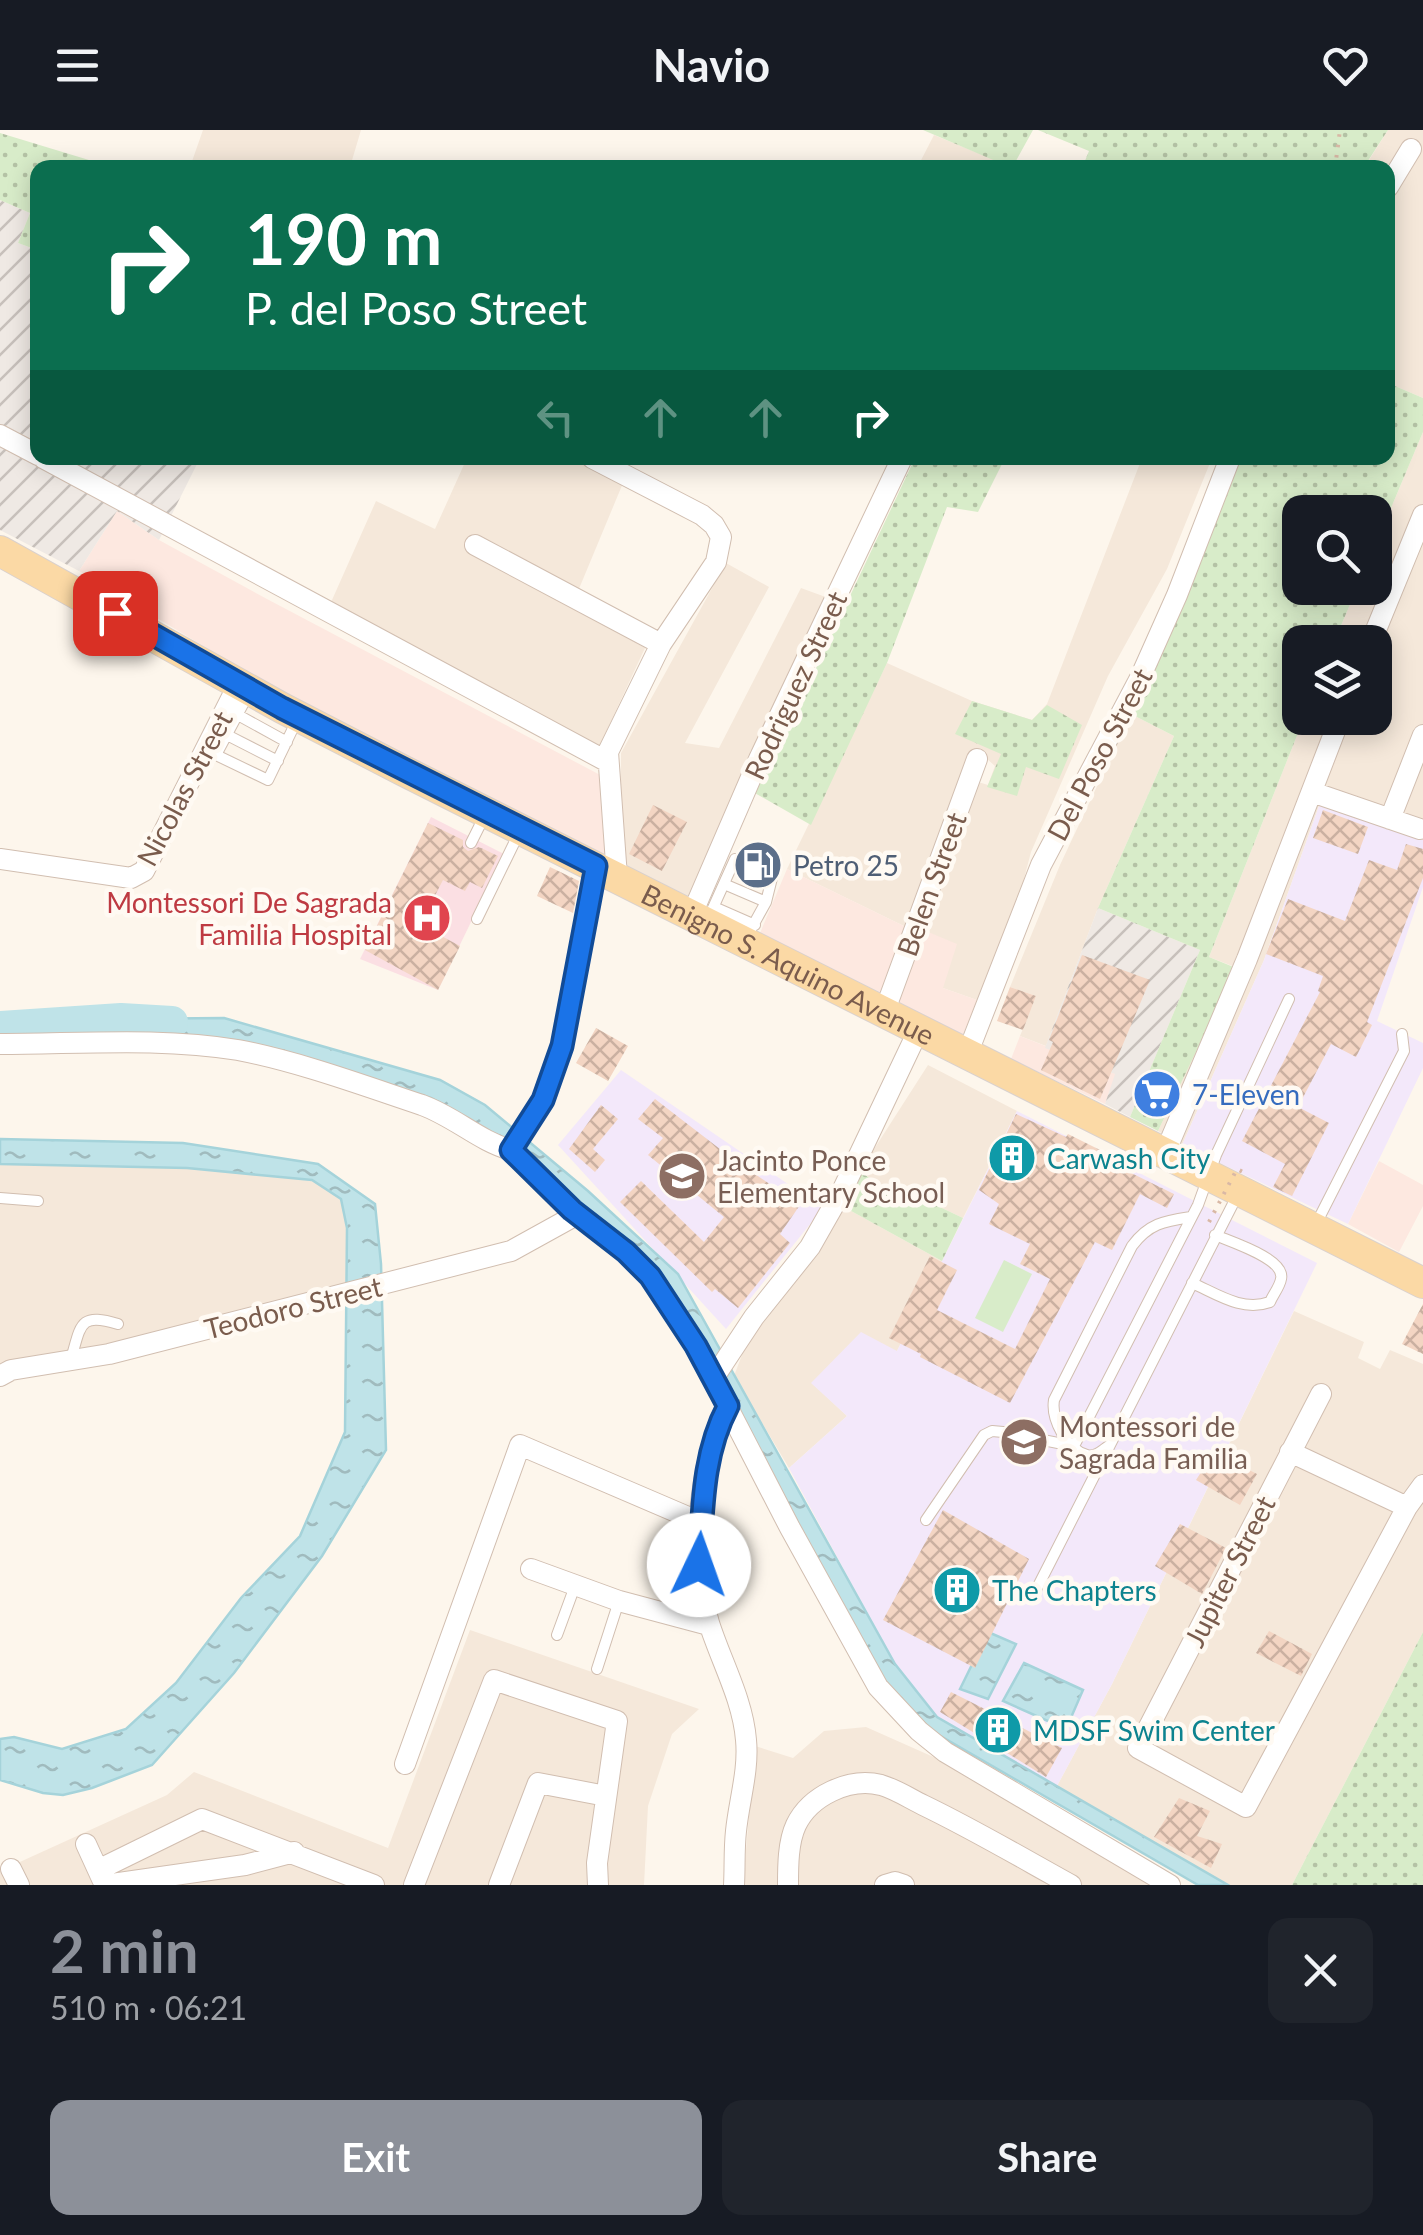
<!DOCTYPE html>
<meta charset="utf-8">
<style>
body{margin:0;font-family:Lato,sans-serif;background:#20242c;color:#f1f3f6;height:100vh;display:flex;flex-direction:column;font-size:38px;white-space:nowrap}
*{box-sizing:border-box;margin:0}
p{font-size:32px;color:#9ea1a6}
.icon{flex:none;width:55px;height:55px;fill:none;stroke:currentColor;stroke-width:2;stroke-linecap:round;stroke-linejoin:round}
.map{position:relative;height:1755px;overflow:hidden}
.panel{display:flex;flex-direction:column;background:#171b24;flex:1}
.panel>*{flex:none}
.banner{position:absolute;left:30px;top:30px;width:1365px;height:305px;border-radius:20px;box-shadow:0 5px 25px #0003;background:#0b6e4f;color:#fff;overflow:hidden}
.buttons{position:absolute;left:1282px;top:365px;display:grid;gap:20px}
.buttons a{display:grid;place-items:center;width:110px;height:110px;border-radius:20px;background:#171b24;box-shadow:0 5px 25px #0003;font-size:50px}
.pin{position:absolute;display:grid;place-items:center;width:85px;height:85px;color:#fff;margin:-42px;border-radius:20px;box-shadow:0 5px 15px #0006}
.me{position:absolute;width:110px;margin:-55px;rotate:3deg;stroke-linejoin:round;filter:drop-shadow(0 0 8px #0008)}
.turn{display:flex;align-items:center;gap:35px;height:210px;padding:0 50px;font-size:45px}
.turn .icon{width:130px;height:130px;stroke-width:2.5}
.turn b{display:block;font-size:70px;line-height:85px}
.lanes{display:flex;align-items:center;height:95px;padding:0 50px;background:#0003;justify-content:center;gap:50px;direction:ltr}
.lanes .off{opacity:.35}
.round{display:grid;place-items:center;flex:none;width:105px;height:105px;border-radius:20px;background:#20242c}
.summary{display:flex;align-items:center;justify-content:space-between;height:170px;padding:0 50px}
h1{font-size:60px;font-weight:700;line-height:75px;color:#8c9099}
.action{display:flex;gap:20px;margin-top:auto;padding:20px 50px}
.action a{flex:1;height:115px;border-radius:20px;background:#8c9099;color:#fff;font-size:40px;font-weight:700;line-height:115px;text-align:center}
.action a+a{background:#20242c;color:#f1f3f6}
header{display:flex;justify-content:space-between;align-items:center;height:130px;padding:0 50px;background:#171b24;font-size:45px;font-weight:700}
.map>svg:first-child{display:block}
</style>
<header><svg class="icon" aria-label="menu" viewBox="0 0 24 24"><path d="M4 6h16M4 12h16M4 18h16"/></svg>Navio<svg class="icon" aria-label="heart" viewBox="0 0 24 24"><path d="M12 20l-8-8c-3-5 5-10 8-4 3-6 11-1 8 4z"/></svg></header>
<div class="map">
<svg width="1423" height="1755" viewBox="0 0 1423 1755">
<defs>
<pattern id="industrial-furrows" width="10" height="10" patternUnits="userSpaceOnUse" patternTransform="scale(2.5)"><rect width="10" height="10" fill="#efe9e4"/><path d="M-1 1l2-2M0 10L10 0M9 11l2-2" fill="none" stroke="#c7c0bb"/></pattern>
<pattern id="green-dots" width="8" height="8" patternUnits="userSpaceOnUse" patternTransform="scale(2.5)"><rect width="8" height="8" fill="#d8ecc9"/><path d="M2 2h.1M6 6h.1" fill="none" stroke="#b4c2a5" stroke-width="1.8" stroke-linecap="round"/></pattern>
<pattern id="water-ripples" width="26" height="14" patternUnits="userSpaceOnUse" patternTransform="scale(2.5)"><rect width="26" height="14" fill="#bfe3e8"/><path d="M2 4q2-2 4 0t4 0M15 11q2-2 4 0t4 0" fill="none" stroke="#a0bbbe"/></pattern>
<pattern id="building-cross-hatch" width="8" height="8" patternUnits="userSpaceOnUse" patternTransform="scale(2.5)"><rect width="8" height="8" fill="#f3d5c3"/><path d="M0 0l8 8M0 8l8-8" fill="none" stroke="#cab0a1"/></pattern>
</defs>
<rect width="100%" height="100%" fill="#fdf6ec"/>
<path fill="#f5e8da" d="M203,0H361L350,37H190Z
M1388,0H1423V268L1388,253V38H1364Z
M934,5L1012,37L917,38Z
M1423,302V710L1319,676L1264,830L1182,1015L1158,1001L1235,837L1209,827L1304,588H1375V512H1334L1357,458H1375V416Z
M467,328H578L623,353L576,466L468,417L645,518L599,617L328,479L376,371L435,399Z
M1142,328H1212L1167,439L1108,546L1031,722L1004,825L977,870L943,858L921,799L975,651L988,655L995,636L978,621L910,799L787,739L887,533L972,571L1032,590L1047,574Z
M726,433L769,457L685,613L719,618L801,458L831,469L754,625L689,768L621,735V623Z
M1131,584L1174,606L1098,778L1046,916L1020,906L1036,866L1010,857L1060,735Z
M928,935L1017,981L963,1088L906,1061L901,1071L860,1041Z
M0,1034L187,1038L312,1050L341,1069L347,1098L348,1154L0,1241Z
M842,1076L942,1131L897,1221L812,1253L847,1286L789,1338L734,1246L745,1217Z
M1294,1181L1364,1212L1358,1228L1380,1239L1390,1220L1423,1234V1502L1292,1755H1228L1057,1656L1112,1554Z
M470,1500L699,1579L672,1604L648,1676L644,1755H0V1741L167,1665L194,1642L388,1718Z
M866,1597L938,1629L1156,1755H743L755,1616L793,1628L824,1601Z"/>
<path fill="#fde8e0" d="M117,381L159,410L267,469L604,647L611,734L296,572L79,441Z
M787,739L910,799L885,865L760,803Z
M921,799L957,814L943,858L977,870L962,907L892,870Z
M1020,906L1116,944L1105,974L1011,929Z
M1379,1031L1423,1055V1076L1399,1122L1348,1094Z"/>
<path fill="url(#industrial-furrows)" d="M0,70L30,83L18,113L37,120L38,328H200L159,410L117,381L79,441L0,400Z
M1098,778L1200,820L1130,987L1105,974L1115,944L1045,918Z"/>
<path fill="#f3e8fa" d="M1319,676L1423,710V757L1377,891L1423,913V938L1348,1094L1182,1015L1264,830Z
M621,940L823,1078L726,1199L558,1015Z
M1017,981L1317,1133L1112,1554L1057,1656L937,1587L895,1534L789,1338L847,1286L811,1253L861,1202L897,1221Z"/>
<path fill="#fbdfe3" d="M431,687L504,724L438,860L360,829Z"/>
<path fill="url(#green-dots)" d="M923,0H1033L1012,38Z
M1038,0H1388L1364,37L1163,38L1153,32L1150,37L1082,38L1089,21Z
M0,3L112,37L38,38L37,120L18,113L30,83L0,70Z
M1388,253L1423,268V302L1375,416V382H1300V458H1357L1334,512H1300V588H1304L1209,827L1236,838L1158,1001L1130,987L1200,820L1098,778L1174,606L1131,584L1237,328H1388Z
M915,328H1005L978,382L947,377L887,533L811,695L753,662L801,570Z
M972,571L1032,590L1047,575L1082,595L1059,649L1026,637L1017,666L987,657L1001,624L955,604Z
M860,1041L900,1071L906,1061L963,1088L942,1131L842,1076Z
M1423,1502V1755H1292Z"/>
<path fill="#d8ecc9" d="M1004,1130L1032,1144L1003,1202L975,1188Z"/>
<path fill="url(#water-ripples)" stroke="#a5d3da" stroke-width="2.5" d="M224,888L440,950L485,975L588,1061L678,1144L895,1534L937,1587L1228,1755H1198L925,1597L888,1556L797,1393L696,1199L580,1076L520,1019L431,968L290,925L0,906V890Z
M0,1009L183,1013L318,1034L375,1074L381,1134L386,1320L322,1426L234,1543L152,1635L92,1658L63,1665L43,1663L0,1650V1609L14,1607L62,1619L126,1599L176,1553L241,1468L300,1406L345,1302L347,1098L341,1069L312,1050L187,1038L0,1034Z
M988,1502L1016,1514L988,1569L960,1559Z
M1024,1533L1083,1560L1066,1599L1003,1571Z"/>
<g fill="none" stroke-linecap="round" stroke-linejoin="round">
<path stroke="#bfe3e8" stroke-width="32" d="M0,897L121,889L172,892"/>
</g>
<path fill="url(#building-cross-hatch)" d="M653,675L687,692L662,741L629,724Z
M1323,680L1368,697L1358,724L1313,708Z
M428,693L463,710V717L468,721L479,717L498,726L482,758L470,752L465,761L443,750L424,787L432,801L460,816L438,860L365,820Z
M1406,714L1423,719V748L1367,892L1372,895L1356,927L1331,914L1298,977L1329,993L1292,1066L1273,1057L1285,1034L1242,1011L1320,862L1318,861L1323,846L1266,824L1288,769L1345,791L1369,730L1397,740Z
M550,737L579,751L573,783L537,766Z
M1082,825L1150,850L1100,969L1041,940L1053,912L1049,910Z
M1010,857L1036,866L1023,900L997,891Z
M596,898L628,916L608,951L576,933Z
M655,969L729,1026L800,1075L780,1104L790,1113L738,1178L715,1159L712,1162L620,1072L641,1051L704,1112L724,1087L648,1025L663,1008L638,989Z
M601,975L618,989L593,1019L605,1030L595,1042L569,1019Z
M1016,984L1066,1007L1068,1004L1126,1033L1123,1039L1174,1064L1167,1078L1140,1064L1112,1120L1095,1112L1010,1273L920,1227L921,1224L889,1208L930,1126L957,1140L937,1180L1015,1219L1050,1149L1020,1134L1030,1114L989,1094L999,1074L979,1060Z
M1423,1174V1224L1402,1214Z
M1214,1322L1257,1344L1240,1375L1196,1350Z
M943,1380L1029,1429L975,1538L883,1490Z
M1180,1394L1226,1418L1202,1464L1155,1436Z
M1269,1501L1312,1524L1301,1546L1256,1523Z
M951,1562L1062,1618L1046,1647L940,1582Z
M1179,1668L1210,1681L1197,1706L1222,1714L1211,1738L1154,1707Z"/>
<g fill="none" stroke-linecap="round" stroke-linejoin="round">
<g stroke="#d1beb0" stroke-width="12">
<path id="service" d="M248,565L216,625L268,650L298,588
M238,585L287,612
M227,605L278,631
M471,713L484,687
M724,754L766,772
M714,777L755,795
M477,789L518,705
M708,789L735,729L773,744L766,772L745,810
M0,1068L38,1071
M1316,1094L1404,921L1402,904
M1192,1153C1217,1164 1242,1182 1270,1172C1273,1165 1280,1156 1281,1149C1286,1129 1231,1112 1215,1105
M71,1229C81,1195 79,1182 118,1194
M1110,1315C1103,1319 1096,1328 1087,1325C1066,1319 1051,1289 1054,1270L1132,1116C1149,1093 1165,1091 1191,1087
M1074,1316L1198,1075L1216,1025L1289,869
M926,1390L984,1305L992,1301L1003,1302L1073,1316
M1033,1466L1239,1062
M557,1505L575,1456
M597,1539L619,1471"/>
</g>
<g stroke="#d1beb0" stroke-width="22">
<path id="minor" d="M1388,57L1411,19
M0,305L38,325
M43,328L608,632
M592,328L702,385L714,395L721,407L716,432L661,514L608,622L617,747
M475,415L661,514
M1371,512L1423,385
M1312,662L1420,699
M1390,689L1423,605
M0,729L131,748L144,741L239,553
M692,784L759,629L902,328
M885,880L977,629
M0,914C78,914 161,907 238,920C300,932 362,955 422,975C455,987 479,1011 511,1020L572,1079L626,1122L650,1146L696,1216L790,1398L878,1557L919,1601L945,1622L1170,1755
M968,922L1041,735L1140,548L1177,465L1230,328
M511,1020L543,970L562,916L596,736
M1165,1023L1247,829L1340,588
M0,1246L11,1240L109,1224L511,1121L578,1084
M713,1249L754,1187L810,1117L843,1059L919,899
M1321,1264L1138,1618L1246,1677L1407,1377L1423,1355
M728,1276C698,1332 690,1432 709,1493C721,1531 743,1570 746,1610C749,1640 739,1671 736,1701C734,1719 735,1737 734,1755
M1290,1322L1407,1377
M531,1439L619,1471L709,1495
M405,1634L520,1315L702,1393
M86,1714L102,1749
M11,1739L19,1755
M98,1740L202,1689L374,1755
M105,1755L245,1735L294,1722
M414,1755L494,1550L617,1591L597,1733L598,1755
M499,1755L538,1653L606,1666
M788,1755C788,1736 788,1712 796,1695C810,1666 849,1647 881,1655C895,1659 909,1668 923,1675C973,1699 1022,1728 1071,1755
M885,1755L895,1752L904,1755"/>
</g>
<g stroke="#dad1cd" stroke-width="32">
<g id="primary">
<path id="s1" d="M0,421L282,578L404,641L1423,1153"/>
</g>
</g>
<path stroke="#d9b8a5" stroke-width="4" stroke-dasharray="2.5 8" stroke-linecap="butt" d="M1335,38L1340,0"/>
<use href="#service" stroke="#fff" stroke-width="10"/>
<use href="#minor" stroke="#fff" stroke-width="20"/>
<use href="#primary" stroke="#fbd9a5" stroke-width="30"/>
<path stroke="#d9b8a5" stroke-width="4" stroke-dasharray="2.5 8" stroke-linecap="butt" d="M1209,1092L1237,1039L1245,1043"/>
</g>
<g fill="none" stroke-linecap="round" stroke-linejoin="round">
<g stroke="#114b97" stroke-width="25">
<path id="route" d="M115,483L282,578L596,736L562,916L543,970L511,1020L572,1080L626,1122L650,1146L696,1216L728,1276C702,1325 703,1380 699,1435"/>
</g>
<use href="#route" stroke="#1a73e8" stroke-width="18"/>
</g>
<defs>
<g id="fuel-disc" transform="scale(2.5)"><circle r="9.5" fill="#5c6f8a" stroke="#fffaf3"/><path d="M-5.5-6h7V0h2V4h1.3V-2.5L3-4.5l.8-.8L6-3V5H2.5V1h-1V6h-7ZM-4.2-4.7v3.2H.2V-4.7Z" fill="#fff"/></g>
<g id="hospital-disc" transform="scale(2.5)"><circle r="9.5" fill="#e0444e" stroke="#fffaf3"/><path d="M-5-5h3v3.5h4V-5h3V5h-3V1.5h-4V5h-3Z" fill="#fff"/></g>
<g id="supermarket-disc" transform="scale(2.5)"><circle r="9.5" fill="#3f7fe0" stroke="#fffaf3"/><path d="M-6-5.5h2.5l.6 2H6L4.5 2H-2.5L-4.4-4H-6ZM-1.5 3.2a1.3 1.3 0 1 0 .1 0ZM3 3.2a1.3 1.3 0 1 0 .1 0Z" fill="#fff"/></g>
<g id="building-disc" transform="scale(2.5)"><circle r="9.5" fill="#0f9aa8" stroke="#fffaf3"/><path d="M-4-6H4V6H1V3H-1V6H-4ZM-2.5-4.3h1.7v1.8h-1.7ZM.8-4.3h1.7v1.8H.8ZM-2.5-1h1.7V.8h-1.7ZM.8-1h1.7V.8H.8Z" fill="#fff"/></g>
<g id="school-disc" transform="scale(2.5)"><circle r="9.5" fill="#8d6e63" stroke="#fffaf3"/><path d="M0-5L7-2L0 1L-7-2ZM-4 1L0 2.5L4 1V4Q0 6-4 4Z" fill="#fff"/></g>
</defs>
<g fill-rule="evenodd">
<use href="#fuel-disc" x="758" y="735"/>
<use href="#hospital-disc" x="427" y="788"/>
<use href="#supermarket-disc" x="1157" y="964"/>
<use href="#building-disc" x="1012" y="1028"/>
<use href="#school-disc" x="682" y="1046"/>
<use href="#school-disc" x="1024" y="1312"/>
<use href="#building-disc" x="957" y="1460"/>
<use href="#building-disc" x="998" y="1600"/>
</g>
<g text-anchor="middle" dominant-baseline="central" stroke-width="9" stroke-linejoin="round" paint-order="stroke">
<g font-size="28" fill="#7a5c4d" stroke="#fffaf3">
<text transform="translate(795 555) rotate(-65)">Rodriguez Street</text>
<text transform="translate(1099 624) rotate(-62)">Del Poso Street</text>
<text transform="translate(184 658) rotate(-62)">Nicolas Street</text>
<text transform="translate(931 754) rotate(-70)">Belen Street</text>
<text stroke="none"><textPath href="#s1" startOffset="890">Benigno S. Aquino Avenue</textPath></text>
<text transform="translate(293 1177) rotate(-14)">Teodoro Street</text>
<text transform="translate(1229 1441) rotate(-63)">Jupiter Street</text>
</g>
<g font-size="28" fill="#4e5e75" stroke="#fffaf3" text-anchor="start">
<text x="793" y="735">Petro 25</text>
</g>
<g font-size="28" fill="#be3a42" stroke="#fffaf3" text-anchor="end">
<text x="392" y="772">Montessori De Sagrada<tspan x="392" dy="32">Familia Hospital</tspan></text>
</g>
<g font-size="28" fill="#366cbe" stroke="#fffaf3" text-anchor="start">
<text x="1192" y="964">7-Eleven</text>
</g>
<g font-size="28" fill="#0d838f" stroke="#fffaf3" text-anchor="start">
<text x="1047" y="1028">Carwash City</text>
<text x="992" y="1460">The Chapters</text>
<text x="1033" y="1600">MDSF Swim Center</text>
</g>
<g font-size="28" fill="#785e54" stroke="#fffaf3" text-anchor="start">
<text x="717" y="1030">Jacinto Ponce<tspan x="717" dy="32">Elementary School</tspan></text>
<text x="1059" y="1296">Montessori de<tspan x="1059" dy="32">Sagrada Familia</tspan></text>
</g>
</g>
</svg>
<div class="buttons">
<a><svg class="icon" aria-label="search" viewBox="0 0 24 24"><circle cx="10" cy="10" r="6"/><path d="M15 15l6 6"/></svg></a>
<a><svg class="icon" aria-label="layers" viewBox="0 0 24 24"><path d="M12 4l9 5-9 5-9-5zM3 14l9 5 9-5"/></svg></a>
</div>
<div class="pin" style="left:115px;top:483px;background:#d93025"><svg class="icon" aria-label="arrive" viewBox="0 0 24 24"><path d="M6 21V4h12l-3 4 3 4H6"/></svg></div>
<svg class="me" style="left:699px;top:1435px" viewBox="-20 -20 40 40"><circle r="19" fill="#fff"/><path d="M0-13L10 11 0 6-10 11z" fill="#1a73e8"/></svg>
<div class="banner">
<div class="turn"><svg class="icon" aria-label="right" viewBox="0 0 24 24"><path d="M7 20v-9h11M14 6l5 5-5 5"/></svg><div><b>190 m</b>P. del Poso Street</div></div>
<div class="lanes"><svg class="icon off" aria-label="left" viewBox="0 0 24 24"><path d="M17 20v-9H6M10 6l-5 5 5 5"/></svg><svg class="icon off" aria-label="ahead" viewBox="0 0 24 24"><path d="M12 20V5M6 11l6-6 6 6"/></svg><svg class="icon off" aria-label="ahead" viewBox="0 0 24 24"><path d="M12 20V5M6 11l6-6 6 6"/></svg><svg class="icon" aria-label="right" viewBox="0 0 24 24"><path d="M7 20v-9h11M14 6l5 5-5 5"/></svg></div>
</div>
</div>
<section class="panel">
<div class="summary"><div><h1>2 min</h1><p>510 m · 06:21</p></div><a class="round"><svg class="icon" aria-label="close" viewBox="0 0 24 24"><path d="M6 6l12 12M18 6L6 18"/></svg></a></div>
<div class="action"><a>Exit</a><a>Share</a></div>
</section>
